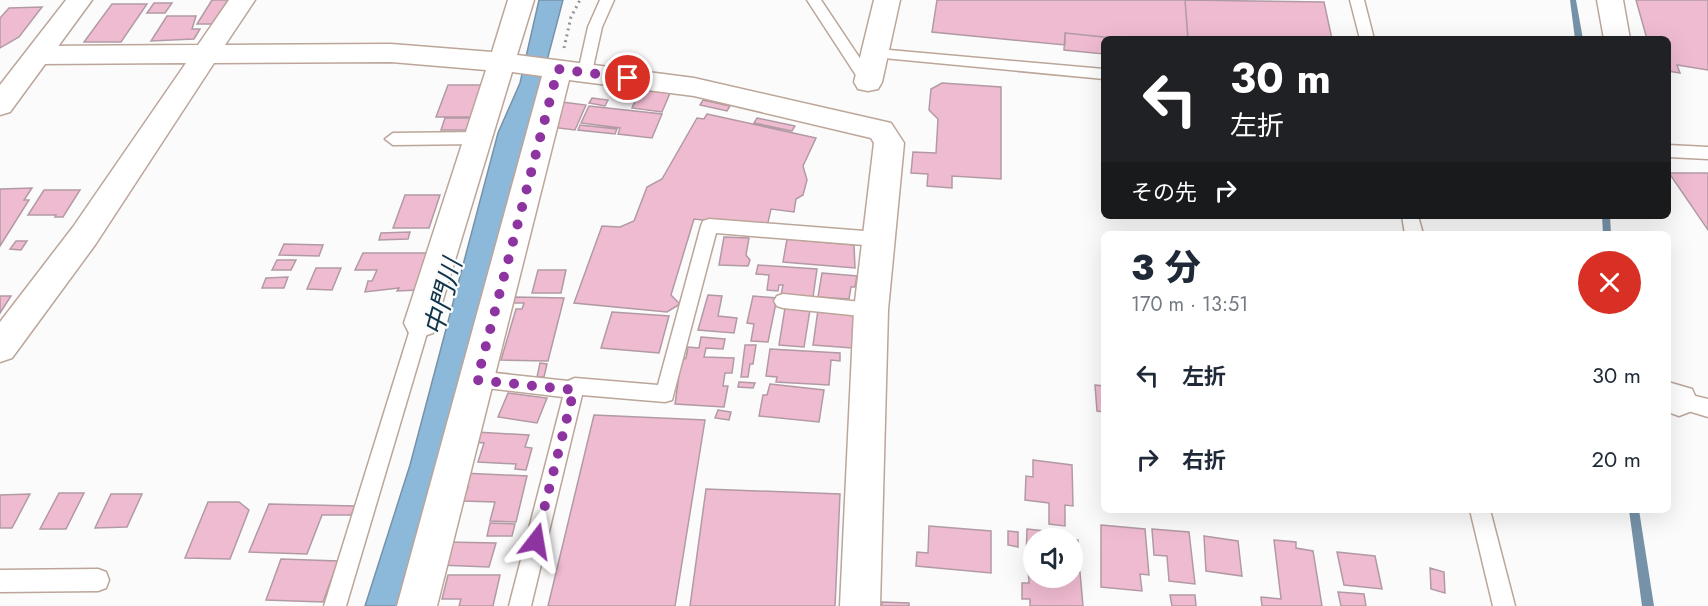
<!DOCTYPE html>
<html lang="ja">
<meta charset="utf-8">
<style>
body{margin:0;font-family:Jost,"Noto Sans JP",sans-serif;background:#f6f6f7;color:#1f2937;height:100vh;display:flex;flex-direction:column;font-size:22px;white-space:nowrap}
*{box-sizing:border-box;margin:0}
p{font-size:20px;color:#747a83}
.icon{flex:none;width:33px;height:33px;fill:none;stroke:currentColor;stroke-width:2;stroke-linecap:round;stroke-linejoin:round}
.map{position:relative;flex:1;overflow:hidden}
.side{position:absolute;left:1101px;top:231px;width:570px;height:282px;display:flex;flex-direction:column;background:#fff;border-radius:9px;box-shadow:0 6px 24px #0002}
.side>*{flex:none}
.banner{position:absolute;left:1101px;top:36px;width:570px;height:183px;border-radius:9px;box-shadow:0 6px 24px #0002;background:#202124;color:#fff;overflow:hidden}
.tools{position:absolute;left:1023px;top:528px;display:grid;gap:12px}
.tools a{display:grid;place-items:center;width:60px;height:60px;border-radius:50%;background:#fff;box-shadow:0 6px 24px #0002;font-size:30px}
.pin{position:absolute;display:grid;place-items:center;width:51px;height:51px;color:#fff;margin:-26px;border:3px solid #fff;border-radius:50%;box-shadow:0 2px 6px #0007}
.me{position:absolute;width:66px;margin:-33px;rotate:14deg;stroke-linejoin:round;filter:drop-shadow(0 0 4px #0008)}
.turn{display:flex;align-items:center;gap:21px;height:126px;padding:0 30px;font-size:27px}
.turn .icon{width:78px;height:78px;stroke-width:2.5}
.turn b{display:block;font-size:42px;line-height:51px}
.then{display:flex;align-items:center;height:57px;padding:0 30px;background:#0003;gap:12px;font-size:22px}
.round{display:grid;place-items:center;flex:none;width:63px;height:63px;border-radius:32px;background:#f6f6f7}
.overview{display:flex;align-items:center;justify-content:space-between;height:102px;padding:0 30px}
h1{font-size:36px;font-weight:800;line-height:45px}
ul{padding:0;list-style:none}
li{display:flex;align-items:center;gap:18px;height:84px;padding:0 30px}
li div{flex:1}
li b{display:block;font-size:22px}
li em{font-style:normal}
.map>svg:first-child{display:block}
</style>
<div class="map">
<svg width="1708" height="606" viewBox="0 0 1708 606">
<rect width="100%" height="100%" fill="#fbfbfb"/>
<path fill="#8cb9d9" stroke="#7692a8" stroke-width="1.5" d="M539,0H563L403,606H365L410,465L498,133L520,83Z"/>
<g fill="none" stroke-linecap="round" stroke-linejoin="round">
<path fill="#7692a8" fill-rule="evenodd" d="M1570,0H1576L1583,39H1575Z
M1602,216H1610L1611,234H1603Z
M1629,510H1639L1654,606H1642Z"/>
</g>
<path fill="#efbbd1" stroke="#b29aa4" stroke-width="1.5" d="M212,0H228L212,24H197Z
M937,0H1185L1188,39H1123L1065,33V45L932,32Z
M1185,0L1324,2L1332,39H1188Z
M1636,0H1708V70L1677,65L1680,73L1668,71V39H1647Z
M154,3H172L165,13H147Z
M112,4H147L121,42H84Z
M42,7L19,37L0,48V18L9,8Z
M167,16H196L192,29H200L194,39L151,41Z
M1065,33L1123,39H1104V54L1064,50Z
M942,83L1001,87V179L952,176V188L927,186L928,174L911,173L913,152L936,153L938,119L929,110L931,89Z
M448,85H485L474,117H436Z
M640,89L670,93L662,112L632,108Z
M592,98L608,100L605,106L589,103Z
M703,100L730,106L727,111L700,105Z
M562,102L586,105L575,130L550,127Z
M589,106L662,114L652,138L618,134L620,128L581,123Z
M707,114L816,138L803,166L807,180L803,195L796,199L794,212L771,209L767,227L694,219L671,295L680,304L667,312L574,303L602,226L620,227L634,221L647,187L662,179L697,118L704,119Z
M445,118H471L467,130H441Z
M757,118L795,126L792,131L754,123Z
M580,125L617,129L615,134L578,130Z
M1669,173H1708V230Z
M32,188L24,200H29L0,246V189Z
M44,190H80L63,217H55L56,215H28Z
M405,195H440L429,228H393Z
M410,232L408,239L379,240L381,233Z
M724,237L749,238L746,255L750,260L748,266L719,265Z
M787,239L854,245L855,268L783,262Z
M16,241H27L21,250L10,249Z
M284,244L323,245L319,256L279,255Z
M363,253H431L419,290L397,291L399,288L365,292L368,281H372L377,270H355Z
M277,260H296L291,270H272Z
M758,265L817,269L813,297L781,295L783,285H779L778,291L767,290L769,275L756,274Z
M316,268H341L332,290L307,289Z
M538,270H566L561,293H532Z
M822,273L857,276L855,287H851L849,299L818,297Z
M288,277L284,288H262L266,278Z
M708,295L722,296L718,316L737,318L734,333L698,330Z
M0,296H11L0,313Z
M753,296L777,298L768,342L751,341L754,324L747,323Z
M514,297L564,298L548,361L501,360L516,309H522L524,303H512Z
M785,308L810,310L804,347L779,345Z
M818,310L856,314L852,348L813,345Z
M612,312L669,316L659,353L601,348Z
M701,337L725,339L723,349L706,348L704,357L734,358L732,373H725L723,386H728L724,407L675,404L681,361L686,358L688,347L699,348Z
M745,345H756L753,364H750L748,377H741Z
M770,349L840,353V361L831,360L829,385L776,382L777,377L766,376Z
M540,363L547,364L544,377H537Z
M739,382L755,383L753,388L738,387Z
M770,384L824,390L819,422L759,416L763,395H767Z
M1095,385L1104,386V412L1097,411Z
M508,393L547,398L537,423L498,417Z
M718,410L731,412L729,420L715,418Z
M594,415L705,420L675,606H548Z
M476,432L529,435L525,447L532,448L526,470L515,469L516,464L478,462L484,443L473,442Z
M1033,460L1072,465L1073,506L1065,505V526L1049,524V503L1025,500L1026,476L1033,477Z
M462,473L527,476L516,522L490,521L495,502L463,501L468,487H458Z
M706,489L840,494L835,606H690Z
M59,493H84L66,529H40Z
M30,494L12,528H0V495Z
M111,494H142L127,527L95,528Z
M208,502H239L249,510L230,559L185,558Z
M269,504L355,506L351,515H322L307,554L249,552Z
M490,523L515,524L512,536H487Z
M1101,525L1145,529L1149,575L1140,574L1142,591L1101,587Z
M929,526L991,531V573L916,566L917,552L928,553Z
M1027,529L1063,533V538H1034V560L1026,559Z
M1152,529L1189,532L1195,584L1169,581L1167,556L1154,555Z
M1008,531L1018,532V547L1008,545Z
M1204,536L1238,541L1242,576L1206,571Z
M1072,540H1078V565H1072Z
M1274,540L1296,542V548L1313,551L1322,606H1262L1261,597L1281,599Z
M446,542L496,543L489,567L439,565Z
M1337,552L1375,556L1382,589L1344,585Z
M281,559L338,561L323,602L266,600Z
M1430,568L1444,572L1445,593L1431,589Z
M1028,569H1034V578H1072V572H1080L1083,606H1030V599H1022V583H1029Z
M448,575H500L493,606H459L461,599H442Z
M1338,592L1364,594L1366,606H1341Z
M1170,595H1195L1196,606H1172Z
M882,602L909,603V606H882Z"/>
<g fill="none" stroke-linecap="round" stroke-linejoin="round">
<g stroke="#bca599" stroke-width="3">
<path id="service" d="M600,0H614L602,27L592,72L585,77L578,72L588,27Z
M807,0H821L873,78L876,82L873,86H863Z
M1350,0H1364L1374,39H1360Z
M878,49L1104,69V79L873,57L871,54L873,51Z
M479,132L487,138L479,144L393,145L385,139L393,133Z
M1668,145L1708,147V159L1668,157Z
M1402,216H1418L1423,234H1405Z
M709,219L877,232L883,234L886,239L883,244L877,246L716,233L672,400L665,402L582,395L531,606H509L563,397L477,387L470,385L467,379L470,373L477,371L568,381L575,378L658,385L701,226L703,221Z
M783,294L871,303L877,305L880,310L877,315L871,317L783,308L777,306L774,301L777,296Z
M421,315L427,318L430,323L346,606H324L412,323L415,318Z
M1679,392L1708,399V417L1672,406L1669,400L1672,394Z
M1470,510H1490L1515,606H1493Z
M98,569L106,572L109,580L106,588L98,591L0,592V570Z"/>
</g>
<g stroke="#bca599" stroke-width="3">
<path id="minor" d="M229,0H255L225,45L391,44L492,52L508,0H534L517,55L694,78L891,123L904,143L888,310L880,606H840L854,310L874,143L871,138L694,96L569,80L437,606H397L542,76L512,72L433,333L421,337L409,333L404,323L486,70L391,62L214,63L95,245L12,358L0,362V322L73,227L186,63L38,64L29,61L25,55L29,49L38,46L198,45Z
M1597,0H1623L1630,39H1604Z
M1668,382L1692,389L1697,400L1692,411L1679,416L1668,412Z"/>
</g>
<g stroke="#bca599" stroke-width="3">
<path id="tertiary" d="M66,0H92L10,112L0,115V85Z
M874,0H900L882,82L878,89L868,91L858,89L854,82Z"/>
</g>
<path stroke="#999391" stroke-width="3" stroke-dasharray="2 4" stroke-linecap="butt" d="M564,48L571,17L580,0"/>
<use href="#service" fill="#fff" fill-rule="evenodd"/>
<use href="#minor" fill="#fff" fill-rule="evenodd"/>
<use href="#tertiary" fill="#fff" fill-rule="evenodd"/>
</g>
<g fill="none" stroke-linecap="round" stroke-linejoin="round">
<path stroke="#8e34a0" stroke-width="10" stroke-dasharray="0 18" d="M536,541L574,390L477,380L558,69L628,78"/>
</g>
<g text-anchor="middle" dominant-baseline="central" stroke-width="4.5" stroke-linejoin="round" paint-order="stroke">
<g font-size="26" font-style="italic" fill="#0f344a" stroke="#fbfbfb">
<text transform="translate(443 297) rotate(-75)">中門川</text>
</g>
</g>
</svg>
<div class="tools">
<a><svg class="icon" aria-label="sound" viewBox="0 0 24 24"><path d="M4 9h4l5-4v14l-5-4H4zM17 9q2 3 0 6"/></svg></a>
</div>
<div class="pin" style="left:628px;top:78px;background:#d93025"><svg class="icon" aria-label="arrive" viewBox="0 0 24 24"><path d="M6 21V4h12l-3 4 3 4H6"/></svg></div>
<svg class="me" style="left:536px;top:541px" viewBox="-20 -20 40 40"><path d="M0-17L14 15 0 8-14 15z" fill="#8e34a0" stroke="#fff" stroke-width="4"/></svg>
<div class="banner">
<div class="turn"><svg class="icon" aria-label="left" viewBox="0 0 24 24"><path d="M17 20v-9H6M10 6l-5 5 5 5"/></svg><div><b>30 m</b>左折</div></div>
<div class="then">その先<svg class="icon" aria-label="right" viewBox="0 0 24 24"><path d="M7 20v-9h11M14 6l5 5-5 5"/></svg></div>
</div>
<section class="side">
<div class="overview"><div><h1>3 分</h1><p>170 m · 13:51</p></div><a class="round" style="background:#d93025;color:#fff"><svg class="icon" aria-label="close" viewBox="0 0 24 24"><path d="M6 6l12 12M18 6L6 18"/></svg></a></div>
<ul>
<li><svg class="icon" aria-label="left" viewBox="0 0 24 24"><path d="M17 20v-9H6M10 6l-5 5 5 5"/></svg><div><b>左折</b></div><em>30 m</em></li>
<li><svg class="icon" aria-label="right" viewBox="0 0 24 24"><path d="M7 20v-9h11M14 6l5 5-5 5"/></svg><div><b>右折</b></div><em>20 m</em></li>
</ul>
</section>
</div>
